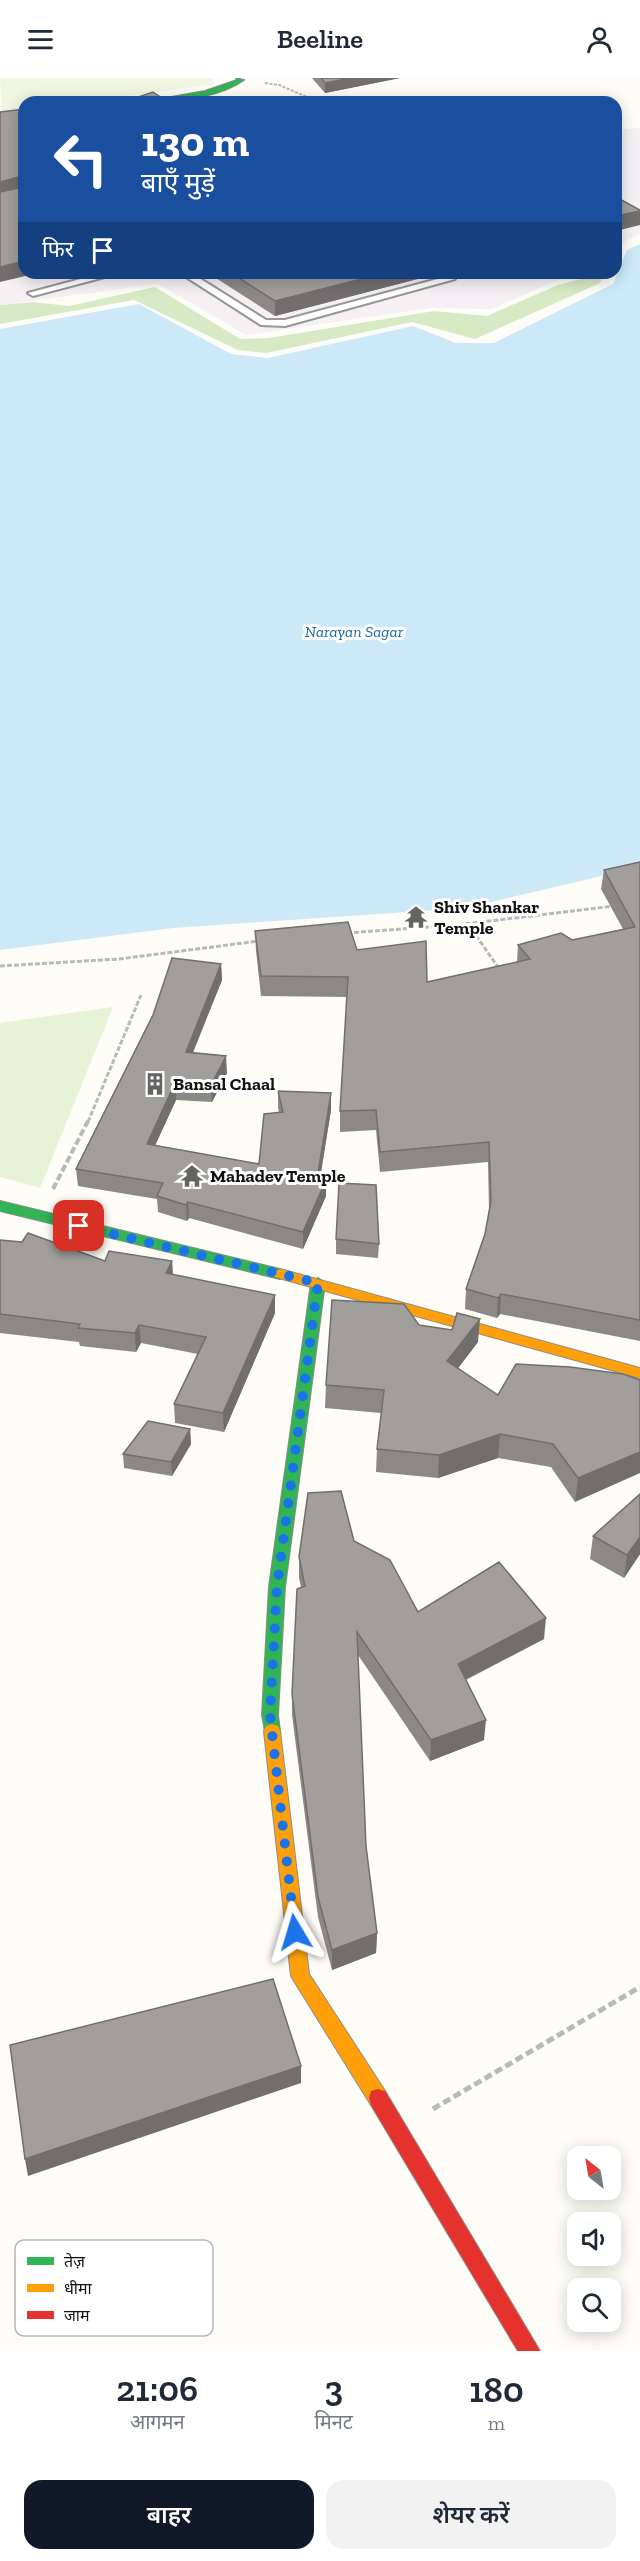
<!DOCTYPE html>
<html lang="hi">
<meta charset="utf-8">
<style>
body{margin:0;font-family:"Zilla Slab","Noto Sans Devanagari",serif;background:#f2f2f3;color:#1f2937;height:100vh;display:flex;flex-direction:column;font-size:22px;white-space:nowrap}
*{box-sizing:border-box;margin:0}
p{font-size:20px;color:#747a83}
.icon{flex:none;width:33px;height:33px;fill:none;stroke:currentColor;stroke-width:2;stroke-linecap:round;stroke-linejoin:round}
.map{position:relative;height:2273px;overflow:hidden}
.sheet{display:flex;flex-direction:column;background:#fff;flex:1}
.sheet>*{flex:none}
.guide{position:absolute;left:18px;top:18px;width:604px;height:183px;border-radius:18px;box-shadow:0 3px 15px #0003;background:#1a4fa0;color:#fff;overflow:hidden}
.needle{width:39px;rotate:329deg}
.controls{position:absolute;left:567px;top:2068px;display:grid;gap:12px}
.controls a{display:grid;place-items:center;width:54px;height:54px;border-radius:12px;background:#fff;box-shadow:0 3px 15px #0003;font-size:30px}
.pin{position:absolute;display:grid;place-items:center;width:51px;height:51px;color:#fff;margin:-26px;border-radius:12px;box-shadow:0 3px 9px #0006}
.me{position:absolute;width:66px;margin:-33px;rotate:353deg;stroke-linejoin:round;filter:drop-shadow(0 0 4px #0008)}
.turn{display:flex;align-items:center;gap:21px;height:126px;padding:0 24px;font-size:27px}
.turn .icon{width:78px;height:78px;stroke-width:2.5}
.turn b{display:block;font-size:42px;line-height:51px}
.then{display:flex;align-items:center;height:57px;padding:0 24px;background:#0003;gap:12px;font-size:22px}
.eta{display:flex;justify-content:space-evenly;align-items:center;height:102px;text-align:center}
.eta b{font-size:36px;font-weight:600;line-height:42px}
.cta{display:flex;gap:12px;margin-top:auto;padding:12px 24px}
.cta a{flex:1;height:69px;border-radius:18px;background:#111827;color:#fff;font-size:24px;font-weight:600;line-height:69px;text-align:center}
.cta a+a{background:#f2f2f3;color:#1f2937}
header{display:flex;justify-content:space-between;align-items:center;height:78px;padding:0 24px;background:#fff;font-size:27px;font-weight:600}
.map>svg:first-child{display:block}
</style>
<header><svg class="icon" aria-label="menu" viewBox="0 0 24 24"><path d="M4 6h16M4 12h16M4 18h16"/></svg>Beeline<svg class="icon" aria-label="person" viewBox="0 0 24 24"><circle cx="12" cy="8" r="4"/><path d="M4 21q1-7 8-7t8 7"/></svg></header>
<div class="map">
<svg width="640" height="2273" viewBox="0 0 640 2273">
<rect width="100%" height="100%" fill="#fdfcf7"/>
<path fill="#f5f0f3" d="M640,50V156L628,161L617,172L616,52Z
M0,105L24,195H574L492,231L430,230L246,257L158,206L0,227Z"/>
<path fill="#e7f3d7" d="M113,929L40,1110L0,1099V945Z"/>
<path fill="#d8eac5" d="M604,195L600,205L475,261L412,244L266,275L238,272L134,222L0,246V227L33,224L69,228L155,209L240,261L269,260L434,233L487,238L558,207Z"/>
<path fill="#f0f6e1" d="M0,0H211L215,6L82,24H24V32L2,35Z"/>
<path fill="#cde8f7" d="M640,166V789L465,830L173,850L0,872V251L139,226L231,276L268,280L413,248L456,265H494L613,206L627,172Z"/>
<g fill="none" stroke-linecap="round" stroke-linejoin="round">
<g stroke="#979795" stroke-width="4">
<path id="lane" d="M103,195H120L33,218L28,215Z
M180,195H191L266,242H285L445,199V195H455V201L285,248L261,247Z"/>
</g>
<g stroke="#8e8d8b" stroke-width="2">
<path id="fast" d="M236,0L244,2C217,21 175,24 143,24L205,13L237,2Z
M0,1123L280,1191L287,1196L280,1201L0,1133Z
M318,1200L325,1205L285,1509L278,1637L280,1653L278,1658L272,1660L266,1658L262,1637L269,1509L311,1205Z"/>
</g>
<g stroke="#8e8d8b" stroke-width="2">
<path id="slow" d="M280,1191L640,1290V1300L275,1199L273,1196Z
M272,1646L278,1648L280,1653L309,1896L385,2013L387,2020L385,2027L378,2029L371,2027L291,1898L264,1653L266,1648Z"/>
</g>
<g stroke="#8e8d8b" stroke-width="2">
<path id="jam" d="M378,2011L385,2013L540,2273H518L371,2027L369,2020L371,2013Z"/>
</g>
<path stroke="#b9b9b8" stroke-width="2" stroke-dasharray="3 1.5" stroke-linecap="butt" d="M265,5L279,7L319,24"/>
<path stroke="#b9b9b8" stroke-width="3" stroke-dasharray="5 2" stroke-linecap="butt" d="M468,846L500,892
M347,855L456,847L614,828
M0,888L119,881L259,863
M88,1044L141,917"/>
<path stroke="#b9b9b8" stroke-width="4" stroke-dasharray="7 3" stroke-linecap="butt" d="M53,1111L88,1043"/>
<path stroke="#b9b9b8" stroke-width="5" stroke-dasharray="8 4" stroke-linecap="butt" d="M433,2031L640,1909"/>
<use href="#lane" fill="#fffffe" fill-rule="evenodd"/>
<use href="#fast" fill="#30b455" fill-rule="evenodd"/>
<use href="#slow" fill="#ff9f0a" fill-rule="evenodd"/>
<use href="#jam" fill="#e5322d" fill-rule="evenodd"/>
</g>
<path fill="#8a8986" d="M312,0H400L325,15Z
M208,195H433V197L275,238Z
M640,784V1263L500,1236L497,1240L465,1231L466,1211L485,1156L489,1132L488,1084L380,1094L376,1052L340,1054V1033L347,919L261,918L256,873L255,853L357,872L427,904L517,884L518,867L572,862L623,851L601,811L604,792Z
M221,886L222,902L193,975L227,995L212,1024L176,1022L155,1067L259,1086L279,1035L278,1030V1013L331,1015V1032L320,1101L326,1118L303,1171L189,1140L187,1143L158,1134L157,1121L78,1108L76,1091Z
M336,1161L379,1166L378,1180L336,1176Z
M0,1162L105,1183H172L173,1197L275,1235L224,1354L175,1345L174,1326L198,1276L141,1265L136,1274L80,1268L79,1264L0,1255Z
M419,1247L478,1264L458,1290L498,1317L623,1296L575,1424L551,1389L498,1380L438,1400L376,1394L377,1371L381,1335L325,1330L326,1307Z
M190,1351L191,1366L172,1398L124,1390L123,1376Z
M640,1416V1476L624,1500L590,1481L593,1458Z
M354,1463L418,1534L544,1561L466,1602L484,1662L430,1683L358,1577L366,1768L377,1855L376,1875L332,1892L318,1839L292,1637V1616L301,1509L299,1500V1479Z"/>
<path fill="#716f6d" d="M350,0H400L325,15V5Z
M22,98L24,113L0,118V104Z
M640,133V147L616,153V138Z
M24,183V195H38L0,204V189Z
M385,195H433V197L275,238V223Z
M221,886L222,902L186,990V974Z
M226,978L227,995L212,1024L211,1007Z
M175,1005L176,1022L148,1083L147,1066Z
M331,1015V1032L317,1118V1101Z
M326,1102V1118L303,1171V1154Z
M188,1124L189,1140L187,1143L186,1127Z
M172,1183L173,1202L166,1195Z
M501,1216L500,1236L497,1240L498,1220Z
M275,1217V1235L224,1354L223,1335Z
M480,1241L478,1264L446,1306L447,1283Z
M139,1247L141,1265L136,1274L135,1255Z
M190,1351L191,1366L172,1398L171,1384Z
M500,1356L498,1380L438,1400L439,1377Z
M640,1374V1395L575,1424L578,1400Z
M640,1459V1476L624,1500L627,1477Z
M546,1540L544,1561L456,1606L458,1586Z
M486,1642L484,1662L430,1683L431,1662Z
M377,1855L376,1875L332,1892V1872Z
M301,1988V2005L28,2098L25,2081Z"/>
<path fill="#a19f9c" stroke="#716f6d" stroke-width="1.5" d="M321,0H350L325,5Z
M153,14L168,24H123Z
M92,21L97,24H71Z
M328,22L331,24H315Z
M24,31V100L22,98L0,104V34Z
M24,105V183L0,189V114L23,109Z
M616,119L640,132V133L616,138Z
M231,195H385L275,223Z
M640,784V1242L501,1216L498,1220L466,1211L485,1156L491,1123L489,1064L380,1074L376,1032L340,1033L348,899L261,898L255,853L348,844L357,872L426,863L427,904L530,881L518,867L561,855L572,862L635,849L604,792Z
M172,880L221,886L186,974L226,978L211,1007L175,1005L147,1066L259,1086L264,1036L283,1034L278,1013L331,1015L317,1101L326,1102L303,1154L188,1124L186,1127L157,1118L163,1105L76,1091L153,937Z
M339,1105L376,1107L379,1166L336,1161Z
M28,1155L105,1183L109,1173L172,1183L166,1195L275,1217L223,1335L174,1326L206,1259L139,1247L135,1255L78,1250L80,1246L0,1236V1162L22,1164Z
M332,1222L404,1226L419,1247L452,1252L457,1235L480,1241L447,1283L498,1317L516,1286L570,1289L623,1296L640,1302V1374L578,1400L553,1366L500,1356L439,1377L377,1371L384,1312L326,1307Z
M148,1343L190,1351L171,1384L123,1376Z
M341,1413L354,1463L390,1482L418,1534L499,1484L546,1540L458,1586L486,1642L431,1662L357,1554L366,1768L377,1855L332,1872L318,1819L292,1616L297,1511L305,1508L299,1479L308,1415Z
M640,1416V1459L627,1477L593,1458Z
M273,1901L301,1988L25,2081L10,1967Z"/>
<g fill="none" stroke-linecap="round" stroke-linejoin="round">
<path stroke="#1a73e8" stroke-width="10" stroke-dasharray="0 18" d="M79,1148L318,1205L277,1509L270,1637L295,1854"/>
</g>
<defs>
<g id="temple-bare" transform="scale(1.8)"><path d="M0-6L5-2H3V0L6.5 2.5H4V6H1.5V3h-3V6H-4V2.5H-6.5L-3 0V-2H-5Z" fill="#646362" stroke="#fff" stroke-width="2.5" paint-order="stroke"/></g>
<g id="building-bare" transform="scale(1.8)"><path d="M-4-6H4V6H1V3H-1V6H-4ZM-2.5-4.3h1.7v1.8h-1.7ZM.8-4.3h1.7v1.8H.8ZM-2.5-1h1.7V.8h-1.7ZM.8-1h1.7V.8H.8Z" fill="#646362" stroke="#fff" stroke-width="2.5" paint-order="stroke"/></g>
</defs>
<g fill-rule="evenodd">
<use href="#temple-bare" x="416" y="839"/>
<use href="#building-bare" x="155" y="1006"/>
<use href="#temple-bare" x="192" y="1098"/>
</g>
<g text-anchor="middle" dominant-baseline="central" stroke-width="6" stroke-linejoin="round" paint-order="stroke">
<g font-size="16" font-style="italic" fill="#1768a6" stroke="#fff">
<text x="354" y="553">Narayan Sagar</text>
</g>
<g font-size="18" font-weight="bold" fill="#111" stroke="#fff" text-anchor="start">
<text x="434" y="829">Shiv Shankar<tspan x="434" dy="21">Temple</tspan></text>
<text x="173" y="1006">Bansal Chaal</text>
<text x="210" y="1098">Mahadev Temple</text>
</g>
</g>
<rect x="15" y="2162" width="198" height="96" rx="9" fill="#fff" stroke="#b8b8b8" stroke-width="1.5"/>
<rect x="27" y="2179" width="27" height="8" fill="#30b455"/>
<rect x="27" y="2206" width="27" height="8" fill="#ff9f0a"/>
<rect x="27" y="2233" width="27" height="8" fill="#e5322d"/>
<g font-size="16" fill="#111">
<text x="64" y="2189">तेज़</text>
<text x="64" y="2216">धीमा</text>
<text x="64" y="2243">जाम</text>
</g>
</svg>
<div class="controls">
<a><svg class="needle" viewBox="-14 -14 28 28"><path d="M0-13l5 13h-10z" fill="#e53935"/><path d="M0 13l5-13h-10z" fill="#747a83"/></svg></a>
<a><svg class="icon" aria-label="sound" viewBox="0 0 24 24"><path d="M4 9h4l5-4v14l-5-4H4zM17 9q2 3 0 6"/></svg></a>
<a><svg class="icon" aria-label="search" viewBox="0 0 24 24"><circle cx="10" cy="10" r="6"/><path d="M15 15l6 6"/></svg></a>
</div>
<div class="pin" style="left:79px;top:1148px;background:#d93025"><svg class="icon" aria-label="arrive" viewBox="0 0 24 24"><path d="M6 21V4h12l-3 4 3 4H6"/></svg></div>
<svg class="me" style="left:295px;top:1854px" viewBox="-20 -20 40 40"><path d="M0-17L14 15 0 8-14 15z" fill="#1a73e8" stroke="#fff" stroke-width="4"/></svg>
<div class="guide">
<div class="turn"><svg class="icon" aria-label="left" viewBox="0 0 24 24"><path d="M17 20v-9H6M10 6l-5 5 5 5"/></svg><div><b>130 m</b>बाएँ मुड़ें</div></div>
<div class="then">फिर<svg class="icon" aria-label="arrive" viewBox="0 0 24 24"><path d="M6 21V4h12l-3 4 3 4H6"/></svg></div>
</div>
</div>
<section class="sheet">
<div class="eta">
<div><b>21:06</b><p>आगमन</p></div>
<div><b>3</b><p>मिनट</p></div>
<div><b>180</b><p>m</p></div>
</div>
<div class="cta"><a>बाहर</a><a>शेयर करें</a></div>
</section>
